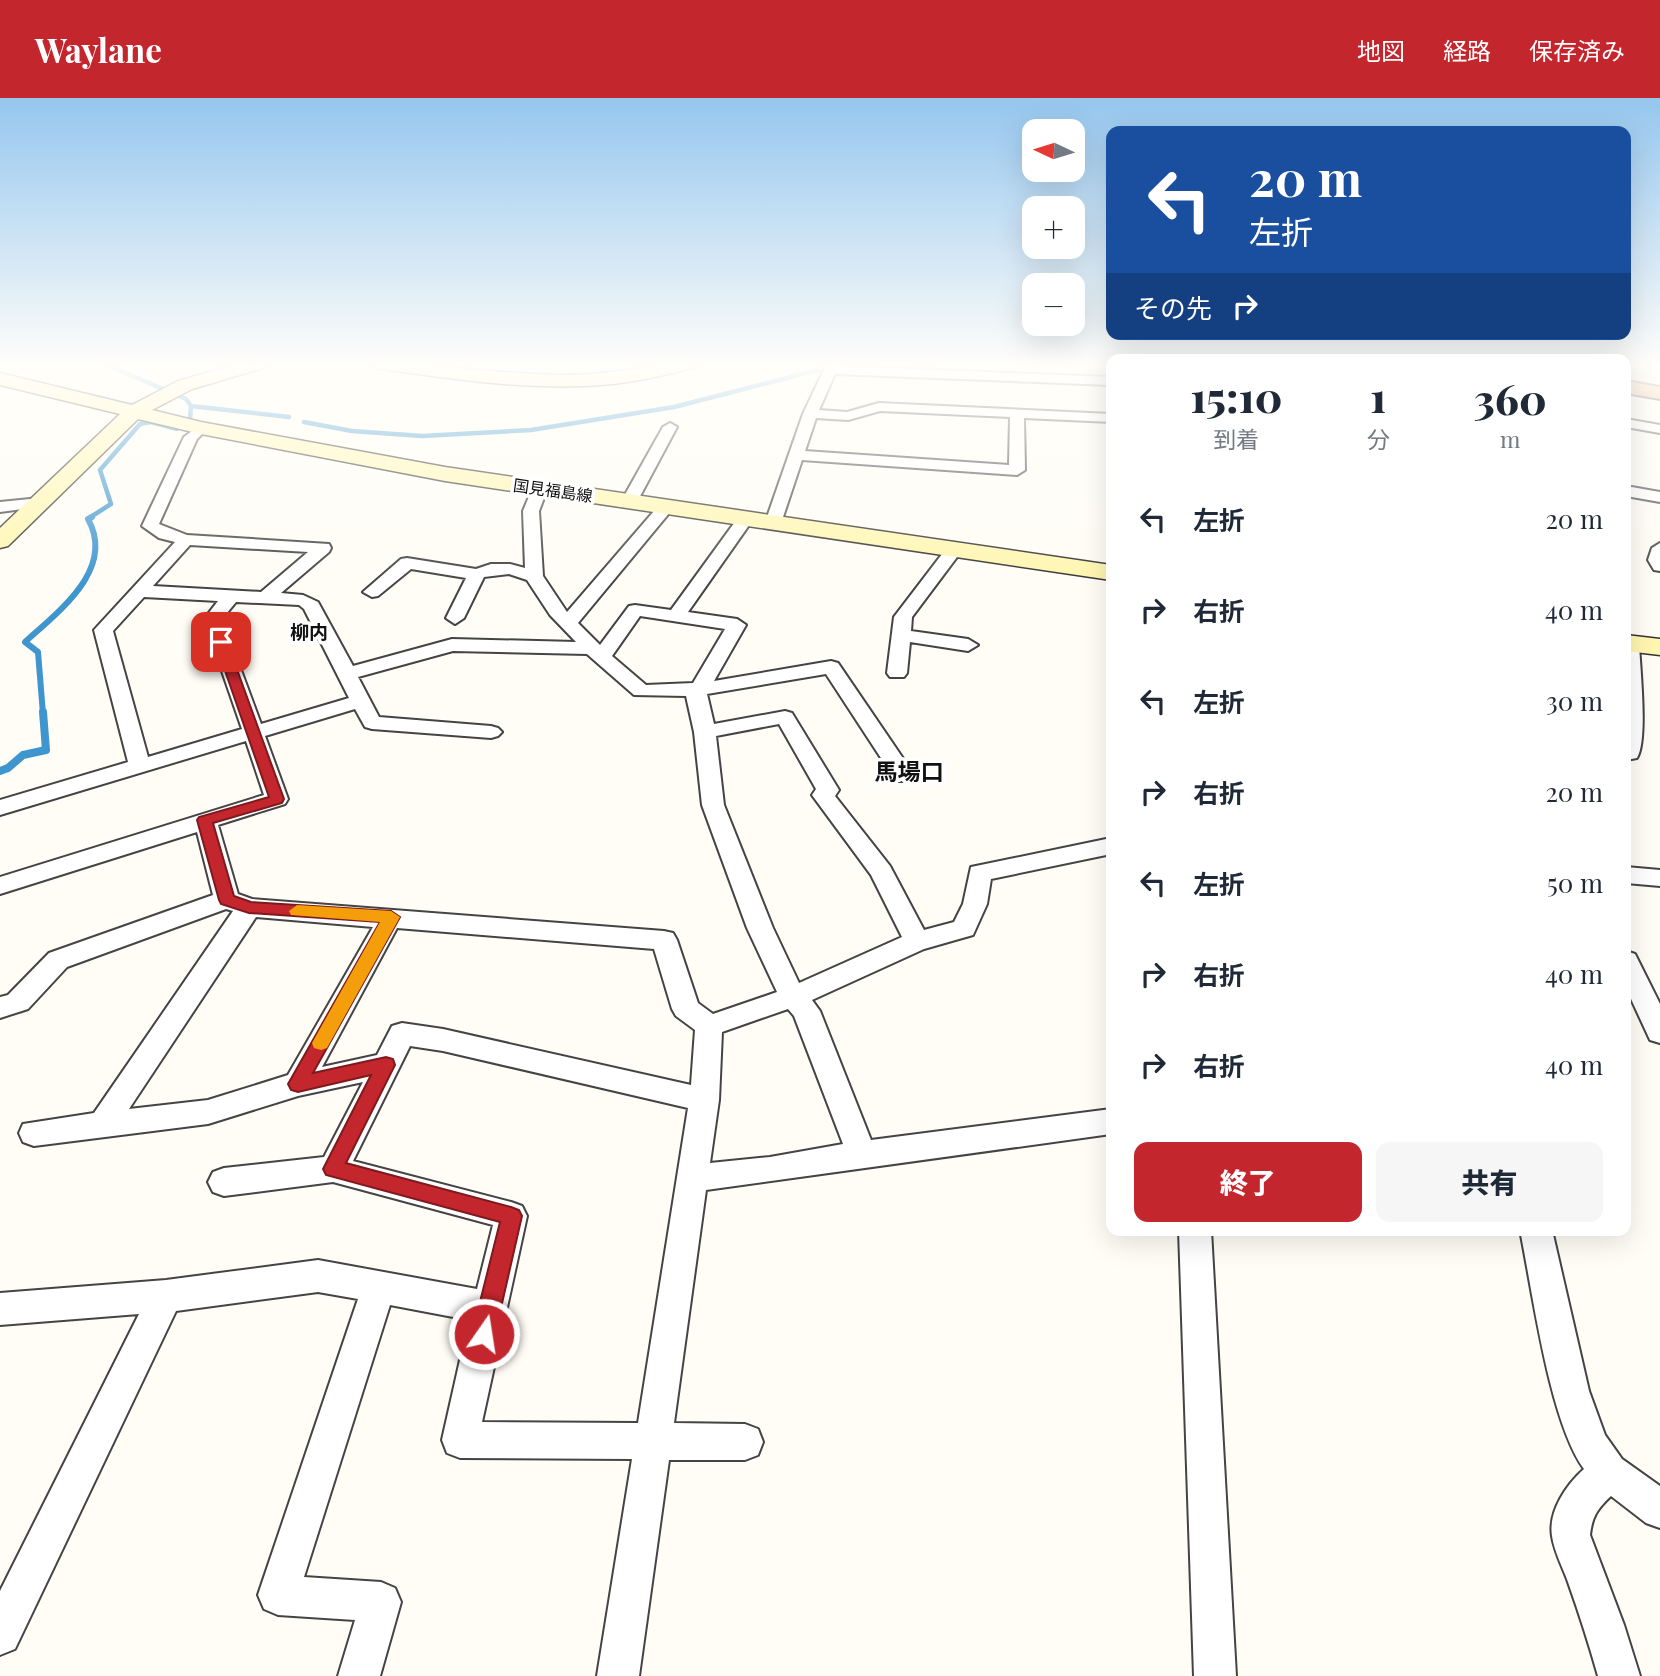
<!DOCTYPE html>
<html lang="ja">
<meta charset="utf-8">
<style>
body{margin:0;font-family:"Playfair Display","Noto Sans JP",serif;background:#f6f6f7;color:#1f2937;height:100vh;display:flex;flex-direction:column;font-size:26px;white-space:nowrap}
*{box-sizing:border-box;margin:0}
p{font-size:23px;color:#747a83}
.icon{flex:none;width:38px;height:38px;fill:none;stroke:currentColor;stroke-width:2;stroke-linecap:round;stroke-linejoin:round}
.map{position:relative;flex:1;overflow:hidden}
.panel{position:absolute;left:1106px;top:256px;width:525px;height:882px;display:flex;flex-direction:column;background:#fff;border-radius:14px;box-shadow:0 7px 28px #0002}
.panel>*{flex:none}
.guide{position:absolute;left:1106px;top:28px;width:525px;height:214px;border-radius:14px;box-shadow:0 7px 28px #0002;background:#1a4fa0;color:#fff;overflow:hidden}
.needle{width:46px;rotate:274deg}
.buttons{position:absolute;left:1022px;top:21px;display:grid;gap:14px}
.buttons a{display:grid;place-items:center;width:63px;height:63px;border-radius:14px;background:#fff;box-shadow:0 7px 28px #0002;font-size:35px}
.pin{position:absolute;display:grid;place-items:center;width:60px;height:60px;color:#fff;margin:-30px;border-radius:14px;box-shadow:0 4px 10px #0006}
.me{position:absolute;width:77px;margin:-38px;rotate:13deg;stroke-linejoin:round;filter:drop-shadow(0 0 5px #0008)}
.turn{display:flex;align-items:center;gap:24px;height:147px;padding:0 28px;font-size:32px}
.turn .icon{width:91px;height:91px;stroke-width:2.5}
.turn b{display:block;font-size:49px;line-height:60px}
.then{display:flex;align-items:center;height:66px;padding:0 28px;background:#0003;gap:14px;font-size:26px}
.eta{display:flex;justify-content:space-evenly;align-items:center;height:119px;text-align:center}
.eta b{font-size:42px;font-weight:800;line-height:49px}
.cta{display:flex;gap:14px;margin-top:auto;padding:14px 28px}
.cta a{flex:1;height:80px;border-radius:14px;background:#c4262e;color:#fff;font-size:28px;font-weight:800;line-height:80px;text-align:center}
.cta a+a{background:#f6f6f7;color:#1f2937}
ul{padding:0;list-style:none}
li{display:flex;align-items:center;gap:21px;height:91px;padding:0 28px}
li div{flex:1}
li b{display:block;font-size:26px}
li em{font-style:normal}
header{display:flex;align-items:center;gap:42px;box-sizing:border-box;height:98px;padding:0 35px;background:#c4262e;color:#fff}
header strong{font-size:33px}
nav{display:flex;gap:38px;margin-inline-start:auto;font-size:24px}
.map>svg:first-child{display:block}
</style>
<header>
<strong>Waylane</strong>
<nav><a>地図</a><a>経路</a><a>保存済み</a></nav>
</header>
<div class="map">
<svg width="1660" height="1578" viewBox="0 0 1660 1578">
<rect width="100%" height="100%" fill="#fffdf5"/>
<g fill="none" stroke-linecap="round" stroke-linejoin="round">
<path stroke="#3f96cf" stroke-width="4.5" d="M103,265L186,301L191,308L190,321
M191,308L289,319
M304,324L352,333L422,338L531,332L674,309L818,272
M89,420L111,406L100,372L140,326L151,324L177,331"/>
<path stroke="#3f96cf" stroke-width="6" d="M43,616L38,554L25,544C59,513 116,471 88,421L92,419"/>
<path stroke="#3f96cf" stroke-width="8" d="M0,673L8,670L23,657L46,652L43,614"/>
<g stroke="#444" stroke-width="4">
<path id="street" d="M827,265H839L838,268L1111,279V287L835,276L819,312L847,314L879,305L1111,316V324L1024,320L1025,372L1017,377L802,362L781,425L773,430L767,428L765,425L803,316ZM880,313L1010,319L1009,367L805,353L816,320L848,322Z
M1626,321L1660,327V335L1626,329Z
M670,325L677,329L638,402L630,407L624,405L622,402L663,329Z
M201,326L208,330L197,341L159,426L187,437L329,446L331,450L329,454L281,495L303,497L318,504L353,568L452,541L576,544L550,517L527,482L509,476L484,479L464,520L455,526L446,520L466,480L411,471L378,498L372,499L363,494L401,461L407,460L476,471L491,466H510L525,470L523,413L533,389H545L547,392L539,413L543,478L567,514L661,405H673L675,408L578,525L600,547L629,508L635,507L671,512L740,417H752L754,420L688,514L737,521L746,527L714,583L831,563L838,565L915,678L912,683H896L826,576L707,596L714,626L785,613L792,615L839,692L835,698L890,768L924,832L954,824L963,806L971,769L1111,740V756L991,781L987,806L973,837L924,851L812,902L820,913L871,1042L1111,1011V1036L706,1092L674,1325L745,1326L758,1331L763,1344L758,1357L745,1362H669L639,1578H597L632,1361L460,1360L447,1355L442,1342L469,1222L390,1207L304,1479L381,1484L395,1490L401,1504L380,1578H338L355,1522L278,1517L264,1511L258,1497L358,1201L318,1194L176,1213L15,1551L0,1557V1493L139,1216L0,1227V1195L166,1182L318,1162L477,1191L493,1127L333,1084L224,1098L213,1094L208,1084L213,1074L224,1070L324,1059L363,984L298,998L208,1026L34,1048L23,1044L19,1035L23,1026L94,1015L233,813L226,811L67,869L28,911L0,920V899L8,897L49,855L213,797L197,734L0,796V779L264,697L246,643L0,717V702L128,664L94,532L175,444L159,440L142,428L184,339ZM190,447L308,454L261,494L153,488ZM144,499L218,503L204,521L242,631L148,659L113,533ZM236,504L299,507L304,511L349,600L261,626L222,521ZM640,518L725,531L693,585L646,587L612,558ZM453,553L587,556L634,597L686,598L694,634L702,707L747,830L777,894L713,916L698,905L677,842L673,835L664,833L252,801L238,796L218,727L285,706L288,701L265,638L355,611L365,629L372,631L491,640L498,638L502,634L498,630L491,628L379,619L358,579ZM779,626L816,691L812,697L871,777L902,839L799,885L773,830L724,707L716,638ZM256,819L373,829L288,977L208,1002L129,1011ZM397,830L654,851L672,911L676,918L695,932L691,987L443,931L402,925L392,928L377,957L322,969ZM788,911L794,918L843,1046L770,1059L710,1065L719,1002L722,934ZM410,948L443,953L688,1010L638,1325L482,1324L527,1118L522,1108L511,1104L353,1063Z
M1626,388L1660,394V404L1626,398Z
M40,400L48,405L46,408L0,414V404Z
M1660,445V473L1654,472L1648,462L1652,450Z
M955,446L963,451L912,519L911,533L968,541L978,547L968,553L910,544L907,575L904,579H890L887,575L894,519L949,447Z
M1629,540L1639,546C1640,570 1648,642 1637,660L1626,662V541Z
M1626,769L1660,772V788L1626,785Z
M1626,853L1635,856L1660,906V945L1650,942L1626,890Z
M1179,1132H1211L1236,1578H1194Z
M1520,1132H1552L1589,1293L1605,1337L1622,1361L1660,1388V1430L1646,1425L1611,1398C1597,1411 1592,1419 1590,1437L1624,1527L1640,1578H1598C1589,1546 1579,1515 1568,1484C1563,1470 1554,1453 1552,1438C1548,1413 1567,1386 1584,1371C1549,1322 1533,1195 1520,1132Z"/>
</g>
<g stroke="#333" stroke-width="3">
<path id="secondary" d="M241,265H270L267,269L192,291L152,312L201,324L445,369L1111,467V482L445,383L201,336L138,321L8,448L0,450V430L120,316L0,287V275L132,307L178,283Z
M366,265C435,265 502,277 571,277C615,276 657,265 700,265L697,269C669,276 641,283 613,286C533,294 453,281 375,270Z
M1626,537L1660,541V557L1626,553Z"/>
</g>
<g stroke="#222" stroke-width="4">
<path id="highway" d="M1626,283L1660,289V301L1626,295Z"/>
</g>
<use href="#street" fill="#fff" fill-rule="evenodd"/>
<use href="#secondary" fill="#fff6b0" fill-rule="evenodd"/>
<use href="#highway" fill="#f5a25d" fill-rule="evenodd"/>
</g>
<linearGradient id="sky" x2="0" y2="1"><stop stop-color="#95c6ee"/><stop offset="0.55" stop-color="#fffefa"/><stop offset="1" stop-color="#fffefa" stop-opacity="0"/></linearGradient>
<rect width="1660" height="486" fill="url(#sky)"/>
<path fill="#c4262e" stroke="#7f191e" stroke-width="2" d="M221,540L227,544L284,701L282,705L213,725L234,798L251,804L391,813L400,819L313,975L386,959L393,961L395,967L346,1065L511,1109L519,1112L522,1118L495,1236L491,1244L484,1247L476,1244L472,1236L500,1124L326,1077L323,1071L371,977L298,994L291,992L288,986L380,824L249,815L221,806L219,802L197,722L199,719L269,699L215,544Z"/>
<path fill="#f59e0b" d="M297,807L391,813L400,819L327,950L321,952L314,950L312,945L380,824L291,817L289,813Z"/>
<g text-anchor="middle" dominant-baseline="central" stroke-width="7" stroke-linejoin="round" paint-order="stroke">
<g font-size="16" fill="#111" stroke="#fff">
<text transform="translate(553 392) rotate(8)">国見福島線</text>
</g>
<g font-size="19" font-weight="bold" fill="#111" stroke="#fff">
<text x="309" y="533">柳内</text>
</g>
<g font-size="23" font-weight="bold" fill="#111" stroke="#fff">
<text x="909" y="672">馬場口</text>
</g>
</g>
</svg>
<div class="buttons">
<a><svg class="needle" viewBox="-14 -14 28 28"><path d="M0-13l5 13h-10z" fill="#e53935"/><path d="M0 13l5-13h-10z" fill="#747a83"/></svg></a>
<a>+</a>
<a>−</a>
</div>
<div class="pin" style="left:221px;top:544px;background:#d93025"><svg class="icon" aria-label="arrive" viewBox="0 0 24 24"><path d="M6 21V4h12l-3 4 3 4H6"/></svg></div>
<svg class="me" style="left:484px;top:1236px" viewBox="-20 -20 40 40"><circle r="17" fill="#c4262e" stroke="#fff" stroke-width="3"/><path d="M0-11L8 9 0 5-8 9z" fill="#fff"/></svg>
<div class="guide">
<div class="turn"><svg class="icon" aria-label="left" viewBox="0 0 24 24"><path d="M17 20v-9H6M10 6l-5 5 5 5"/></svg><div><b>20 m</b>左折</div></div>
<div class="then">その先<svg class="icon" aria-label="right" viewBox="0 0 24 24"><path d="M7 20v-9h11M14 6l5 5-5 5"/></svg></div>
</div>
<section class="panel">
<div class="eta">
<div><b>15:10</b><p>到着</p></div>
<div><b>1</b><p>分</p></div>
<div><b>360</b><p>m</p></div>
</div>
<ul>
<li><svg class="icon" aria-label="left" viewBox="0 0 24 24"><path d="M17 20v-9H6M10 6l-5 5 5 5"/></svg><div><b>左折</b></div><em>20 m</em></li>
<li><svg class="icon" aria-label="right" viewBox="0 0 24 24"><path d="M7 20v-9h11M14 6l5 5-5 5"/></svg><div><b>右折</b></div><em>40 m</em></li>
<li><svg class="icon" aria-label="left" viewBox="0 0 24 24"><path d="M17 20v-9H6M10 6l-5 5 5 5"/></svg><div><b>左折</b></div><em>30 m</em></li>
<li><svg class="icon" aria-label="right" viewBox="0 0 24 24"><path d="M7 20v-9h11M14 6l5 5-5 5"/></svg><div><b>右折</b></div><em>20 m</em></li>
<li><svg class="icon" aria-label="left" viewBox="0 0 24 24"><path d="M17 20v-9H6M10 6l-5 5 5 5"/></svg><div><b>左折</b></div><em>50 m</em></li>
<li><svg class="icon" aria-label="right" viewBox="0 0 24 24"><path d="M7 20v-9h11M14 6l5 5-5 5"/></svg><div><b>右折</b></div><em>40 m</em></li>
<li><svg class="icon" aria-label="right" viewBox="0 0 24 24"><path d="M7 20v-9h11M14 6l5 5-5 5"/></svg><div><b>右折</b></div><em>40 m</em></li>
</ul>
<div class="cta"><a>終了</a><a>共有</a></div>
</section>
</div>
